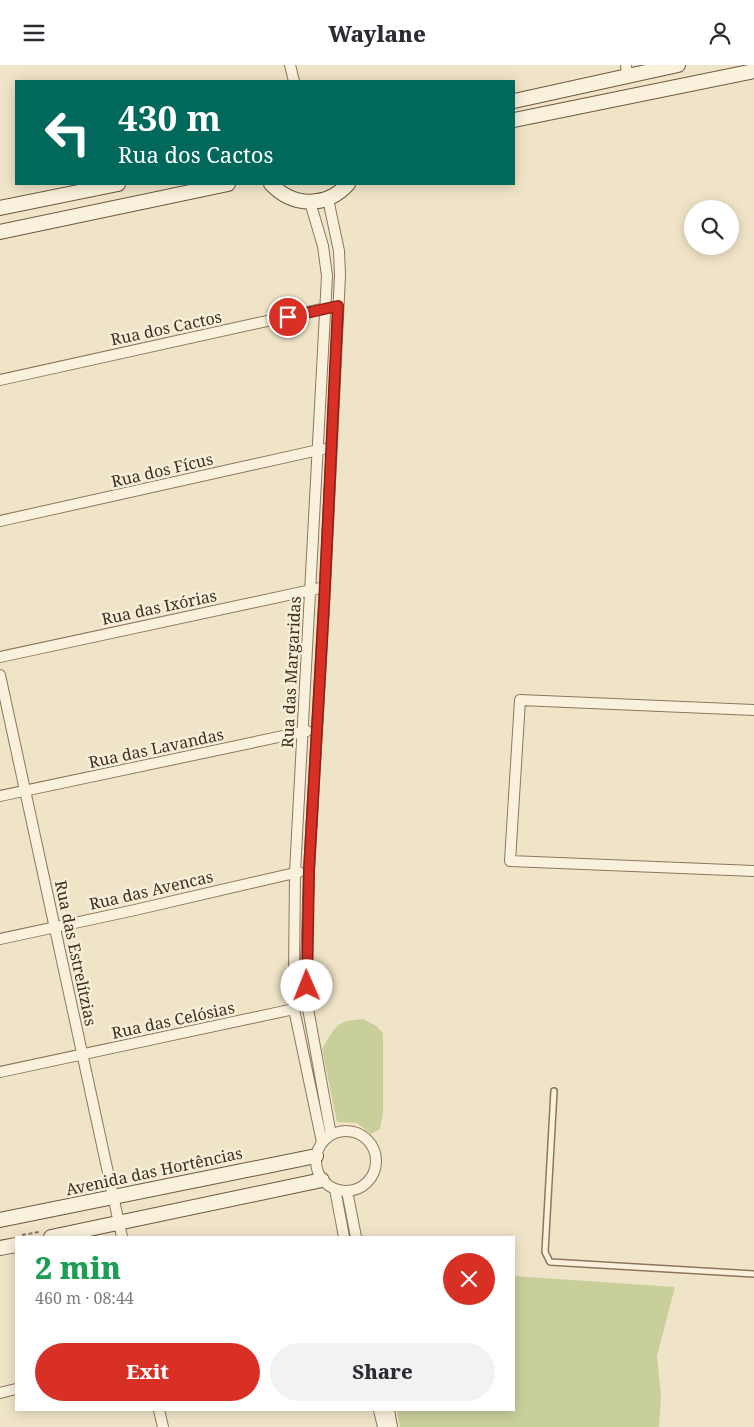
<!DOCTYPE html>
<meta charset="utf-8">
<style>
body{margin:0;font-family:"Noto Serif",serif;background:#f2f2f3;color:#2b2b33;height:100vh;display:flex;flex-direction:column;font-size:19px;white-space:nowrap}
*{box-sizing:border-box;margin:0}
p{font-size:16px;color:#7c7c81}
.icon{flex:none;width:28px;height:28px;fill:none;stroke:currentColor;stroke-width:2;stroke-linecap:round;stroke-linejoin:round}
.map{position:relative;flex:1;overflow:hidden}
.panel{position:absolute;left:15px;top:1171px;width:500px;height:175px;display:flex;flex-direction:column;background:#fff;border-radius:0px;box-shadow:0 2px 12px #0003}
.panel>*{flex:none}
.top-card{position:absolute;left:15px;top:15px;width:500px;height:105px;border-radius:0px;box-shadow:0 2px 12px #0003;background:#00695c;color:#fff;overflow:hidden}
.controls{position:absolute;left:684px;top:135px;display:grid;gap:10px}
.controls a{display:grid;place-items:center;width:55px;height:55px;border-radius:50%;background:#fff;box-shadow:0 2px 12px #0003;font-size:25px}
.pin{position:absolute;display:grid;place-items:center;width:42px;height:42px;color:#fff;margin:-21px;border:2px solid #fff;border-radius:50%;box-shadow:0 1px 5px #0007}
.me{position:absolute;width:55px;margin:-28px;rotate:359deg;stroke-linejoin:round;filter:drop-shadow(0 0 4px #0008)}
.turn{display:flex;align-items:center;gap:18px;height:105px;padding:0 20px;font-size:22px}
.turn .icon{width:65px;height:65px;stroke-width:2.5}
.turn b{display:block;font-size:35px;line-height:42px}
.round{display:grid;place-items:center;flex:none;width:52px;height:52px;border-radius:26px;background:#f2f2f3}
.head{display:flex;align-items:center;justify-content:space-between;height:85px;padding:0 20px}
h1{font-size:30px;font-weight:800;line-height:38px;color:#1e9e55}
.cta{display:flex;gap:10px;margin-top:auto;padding:10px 20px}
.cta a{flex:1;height:58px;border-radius:30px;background:#d93025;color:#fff;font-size:20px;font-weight:800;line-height:58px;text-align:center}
.cta a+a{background:#f2f2f3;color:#2b2b33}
header{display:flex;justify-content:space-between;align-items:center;height:65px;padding:0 20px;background:#fff;font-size:22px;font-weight:800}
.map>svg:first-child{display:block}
</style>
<header><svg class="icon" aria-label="menu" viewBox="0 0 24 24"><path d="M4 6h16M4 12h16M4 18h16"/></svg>Waylane<svg class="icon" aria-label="person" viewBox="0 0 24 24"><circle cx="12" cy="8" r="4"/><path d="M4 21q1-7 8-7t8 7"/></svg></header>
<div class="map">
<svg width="754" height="1362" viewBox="0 0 754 1362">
<rect width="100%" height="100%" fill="#f0e4c8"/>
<path fill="#c9cf9b" d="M363,954L375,960L383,968V1047L380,1064L371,1069L357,1058L337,1057L322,984C336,961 335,956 363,954Z
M514,1211L675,1222L657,1291L661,1331L659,1362H400L397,1345H514Z"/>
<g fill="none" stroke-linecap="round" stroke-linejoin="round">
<g stroke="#8d765c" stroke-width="8">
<path id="lane" d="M554,1026L545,1187L550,1197L754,1209"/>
</g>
<g stroke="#8d765c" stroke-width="12">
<path id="street" d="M290,0L294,16
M626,0L627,11
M328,134L339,186L340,210L325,522L309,805L306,905L307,938L331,1070
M310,137L323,181L327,211L295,807L294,912V944L322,1077
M0,315L330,242
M0,456L323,384
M0,592L325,522
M0,610L122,1172
M754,645L520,635L510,796L754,806
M0,731L307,666
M0,874L135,845L299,807
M0,1007L294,944
M316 1096a30 30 0 1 1 60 0a30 30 0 1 1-60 0Z
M335,1124L344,1172
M347,1126L356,1172
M0,1328L16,1324
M159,1345L163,1362
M379,1345L383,1362
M389,1345L392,1362"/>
</g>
<g stroke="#6f573f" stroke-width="16">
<path id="secondary" d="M514,36L678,0
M514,55L754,6
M271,119C293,142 326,143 348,119
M0,143L118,119
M0,167L228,119
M0,1155L316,1091
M51,1172L322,1115
M0,1183L16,1180"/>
</g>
<path stroke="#8d765c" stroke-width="2" stroke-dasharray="4 2.5" stroke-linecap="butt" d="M22,1170L39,1167"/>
<use href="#lane" stroke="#faf1dc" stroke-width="5"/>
<use href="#street" stroke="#faf1dc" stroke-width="10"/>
<use href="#secondary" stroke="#faf1dc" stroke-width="14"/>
</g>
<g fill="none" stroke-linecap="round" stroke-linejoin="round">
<g stroke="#8d1f18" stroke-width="12">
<path id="route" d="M288,252L338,241L324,540L309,805L307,921"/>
</g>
<use href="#route" stroke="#d93025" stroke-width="9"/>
</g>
<g text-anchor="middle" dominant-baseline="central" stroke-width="5" stroke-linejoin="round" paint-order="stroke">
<g font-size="16" fill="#3d2e20" stroke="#f7eed8">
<text transform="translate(166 263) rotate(-12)">Rua dos Cactos</text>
<text transform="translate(162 405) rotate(-13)">Rua dos Fícus</text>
<text transform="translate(159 542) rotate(-12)">Rua das Ixórias</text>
<text transform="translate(291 607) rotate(-87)">Rua das Margaridas</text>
<text transform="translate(156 683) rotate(-12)">Rua das Lavandas</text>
<text transform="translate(151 825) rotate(-13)">Rua das Avencas</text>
<text transform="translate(76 888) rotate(78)">Rua das Estrelítzias</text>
<text transform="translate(173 955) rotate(-12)">Rua das Celósias</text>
<text transform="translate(154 1106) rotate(-12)">Avenida das Hortências</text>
</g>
</g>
</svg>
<div class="controls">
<a><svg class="icon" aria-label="search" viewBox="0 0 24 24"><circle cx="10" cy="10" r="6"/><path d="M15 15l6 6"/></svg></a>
</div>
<div class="pin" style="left:288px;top:252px;background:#d93025"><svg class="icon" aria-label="arrive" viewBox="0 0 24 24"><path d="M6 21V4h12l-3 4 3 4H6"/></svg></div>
<svg class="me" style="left:307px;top:921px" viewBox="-20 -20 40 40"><circle r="19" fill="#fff"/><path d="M0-13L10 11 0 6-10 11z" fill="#d93025"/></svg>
<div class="top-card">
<div class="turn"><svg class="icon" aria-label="left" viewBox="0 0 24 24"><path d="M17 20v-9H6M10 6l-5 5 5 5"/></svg><div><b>430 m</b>Rua dos Cactos</div></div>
</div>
<section class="panel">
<div class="head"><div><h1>2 min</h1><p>460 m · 08:44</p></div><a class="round" style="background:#d93025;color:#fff"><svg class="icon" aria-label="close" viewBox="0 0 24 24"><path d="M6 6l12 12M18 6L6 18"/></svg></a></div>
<div class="cta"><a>Exit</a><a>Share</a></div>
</section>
</div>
